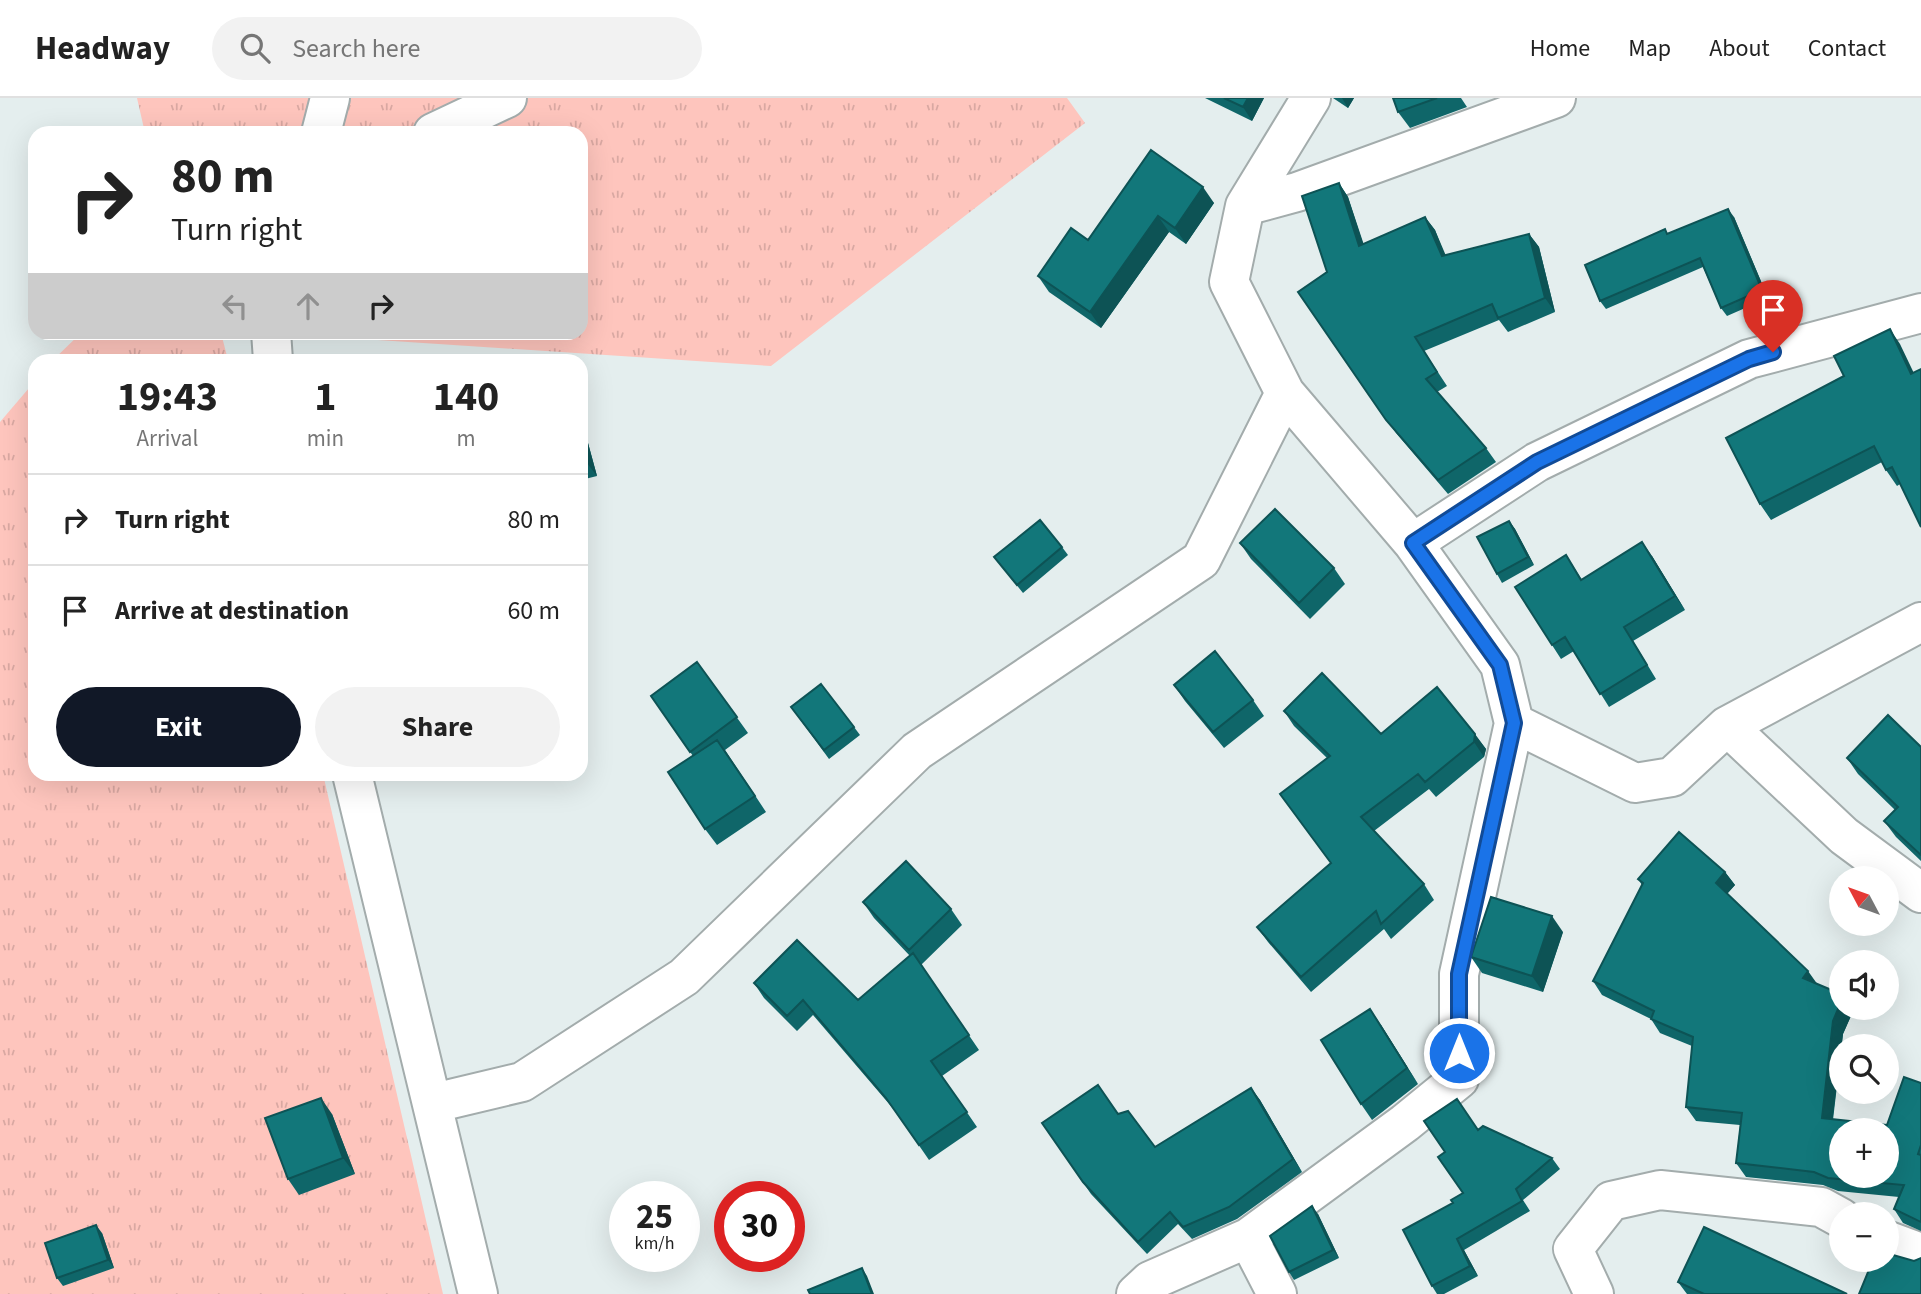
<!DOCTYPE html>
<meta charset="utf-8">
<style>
body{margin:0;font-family:"Source Sans 3",sans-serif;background:#f2f2f2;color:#222;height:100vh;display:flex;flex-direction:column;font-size:26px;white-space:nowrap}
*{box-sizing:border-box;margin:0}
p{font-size:23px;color:#767676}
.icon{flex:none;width:38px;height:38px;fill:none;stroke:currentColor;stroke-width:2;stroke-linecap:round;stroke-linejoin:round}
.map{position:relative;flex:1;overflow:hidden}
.side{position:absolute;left:28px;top:256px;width:560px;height:427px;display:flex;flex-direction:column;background:#fff;border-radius:21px;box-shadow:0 7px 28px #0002}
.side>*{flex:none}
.top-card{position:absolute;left:28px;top:28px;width:560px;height:214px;border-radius:21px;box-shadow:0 7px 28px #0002;background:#fff;color:#222;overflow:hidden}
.needle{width:46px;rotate:311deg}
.fabs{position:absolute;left:1829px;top:768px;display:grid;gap:14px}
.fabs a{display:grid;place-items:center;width:70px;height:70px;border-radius:50%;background:#fff;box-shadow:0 7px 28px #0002;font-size:35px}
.speed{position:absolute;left:609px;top:1083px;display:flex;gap:14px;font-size:35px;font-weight:700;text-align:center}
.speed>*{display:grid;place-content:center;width:91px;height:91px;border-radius:50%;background:#fff;box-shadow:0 7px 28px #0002;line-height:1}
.speed small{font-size:18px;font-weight:400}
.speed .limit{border:10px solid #d22;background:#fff;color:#111}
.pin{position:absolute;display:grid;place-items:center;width:60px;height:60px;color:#fff;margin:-72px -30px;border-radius:50% 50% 50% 0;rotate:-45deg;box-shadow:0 0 7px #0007}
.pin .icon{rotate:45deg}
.me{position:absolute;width:77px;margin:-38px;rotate:0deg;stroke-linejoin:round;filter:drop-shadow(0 0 5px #0008)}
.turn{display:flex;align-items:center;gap:24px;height:147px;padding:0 28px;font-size:32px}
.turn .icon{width:91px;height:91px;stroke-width:2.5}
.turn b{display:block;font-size:49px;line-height:60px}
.lanes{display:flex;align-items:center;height:66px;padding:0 28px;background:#0003;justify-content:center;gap:35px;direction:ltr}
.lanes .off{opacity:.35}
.eta{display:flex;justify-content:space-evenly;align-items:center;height:119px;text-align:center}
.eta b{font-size:42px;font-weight:700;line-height:49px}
.button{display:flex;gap:14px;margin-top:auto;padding:14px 28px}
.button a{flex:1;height:80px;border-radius:42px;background:#111827;color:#fff;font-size:28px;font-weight:700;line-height:80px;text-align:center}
.button a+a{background:#f2f2f2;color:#222}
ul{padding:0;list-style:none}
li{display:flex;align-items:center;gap:21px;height:91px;padding:0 28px;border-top:2px solid #e0e0e0}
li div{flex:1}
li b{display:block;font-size:26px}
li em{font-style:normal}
header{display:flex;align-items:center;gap:42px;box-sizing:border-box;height:98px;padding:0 35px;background:#fff;border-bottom:2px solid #e0e0e0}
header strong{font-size:33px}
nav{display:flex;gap:38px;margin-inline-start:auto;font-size:24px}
.search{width:490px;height:63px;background:#f2f2f2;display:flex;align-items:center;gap:18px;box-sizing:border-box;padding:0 24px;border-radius:38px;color:#767676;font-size:26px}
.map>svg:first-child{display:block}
</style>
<header>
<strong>Headway</strong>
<div class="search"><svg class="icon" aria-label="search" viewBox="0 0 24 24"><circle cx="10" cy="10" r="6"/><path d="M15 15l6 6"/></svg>Search here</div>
<nav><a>Home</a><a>Map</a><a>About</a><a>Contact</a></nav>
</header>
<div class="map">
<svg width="1921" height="1196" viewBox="0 0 1921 1196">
<defs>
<pattern id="grass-tufts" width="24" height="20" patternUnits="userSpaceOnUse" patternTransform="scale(1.75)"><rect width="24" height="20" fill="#fec5bd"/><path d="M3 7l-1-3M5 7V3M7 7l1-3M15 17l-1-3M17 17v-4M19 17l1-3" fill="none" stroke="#d9a8a2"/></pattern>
</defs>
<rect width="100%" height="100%" fill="#e4eeee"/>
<path fill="url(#grass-tufts)" d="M137,0H1067L1085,25L771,268L272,235L581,234V35H145Z
M81,235H221L228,262H53Z
M35,283V676H323L443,1196H0V324Z"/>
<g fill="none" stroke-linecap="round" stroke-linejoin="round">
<g stroke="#a3acac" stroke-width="42">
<path id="street" d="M321,35L330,0
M433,35L507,0
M1245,108L1297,94L1556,0
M271,234L273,262
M1413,445L1537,364L1749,261L1921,215
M1514,625L1635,685L1672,679L1727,628L1921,524
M1727,628L1844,738L1921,795
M352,676L478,1196
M434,1005L522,984L684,879L917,653L1201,462L1285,295
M1886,1142L1921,1155
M1136,1196L1150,1183L1248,1140
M1277,1196L1248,1140L1405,1025L1459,981V876L1514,625L1500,567L1413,445L1285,295L1229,184L1245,108L1311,0
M1594,1196L1573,1151L1611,1103L1660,1092L1821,1109L1841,1120"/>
</g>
<use href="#street" stroke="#fff" stroke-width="38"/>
</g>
<path fill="#0f6669" d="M1205,0H1264L1252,23Z
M1333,0H1354L1348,10Z
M1393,0H1461L1467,9L1410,30L1398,14Z
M1151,52L1214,105L1186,146L1169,134L1101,230L1049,194L1038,178L1088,142Z
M1339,85L1348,99L1363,146L1425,119L1435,132L1445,158L1529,136L1539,149L1555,214L1508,234L1499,222L1424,253L1447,288L1437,294L1486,350L1496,364L1448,396L1396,335L1298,194L1327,174Z
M1734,119L1768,200L1727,218L1721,210L1703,169L1606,211L1600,203L1665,131L1668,136Z
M1900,246V386L1897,388L1886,372L1882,364L1771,422L1760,406L1844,278Z
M581,335L588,345L597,378L581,382Z
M1509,423L1515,431L1534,467L1502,485L1497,476Z
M1240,445L1334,470L1345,486L1310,521L1251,461Z
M1062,449L1068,457L1023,495L994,459Z
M1566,457L1582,482L1652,458L1685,512L1633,543L1656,581L1609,609L1574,553L1561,561L1552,547Z
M697,564L748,635L725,652L766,714L717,747L705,731L693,658L651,598Z
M1174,587L1253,602L1264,618L1224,650L1185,603Z
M1437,589L1486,651L1484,659L1436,699L1429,691L1374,733L1424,786L1434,802L1391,841L1384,831L1311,894L1268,844L1257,829L1331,765L1280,696L1327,660L1294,628L1284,613L1381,636Z
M791,609L854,629L860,637L829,661Z
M1921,649V763L1896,739L1884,723L1895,712L1858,676L1847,660Z
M1725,774L1735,787L1727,796L1841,910L1854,911L1843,936L1833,1022L1887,1027L1921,985V1133L1903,1125L1894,1111L1899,1099L1838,1093L1823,1087L1746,1079L1736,1065L1740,1027L1696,1023L1686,1009L1692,948L1660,935L1651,921L1602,897L1593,883L1642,787L1638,781Z
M863,804L951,811L962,827L921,867L979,952L942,978L977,1029L929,1062L896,1014L813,917L797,933L764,900L754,885L858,902L910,858L874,820Z
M1563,834L1543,894L1482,875L1471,859Z
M1381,927L1418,986L1372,1022L1361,1006Z
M1251,990L1260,1002L1302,1074L1237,1121L1192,1141L1178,1126L1147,1156L1091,1096L1042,1025L1118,1016L1155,1049Z
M332,1016L355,1076L299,1097L288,1081Z
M1478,1031L1552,1060L1560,1071L1523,1102L1530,1113L1464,1152L1478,1178L1444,1196H1437L1432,1188L1453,1105L1463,1095Z
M1318,1116L1339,1160L1294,1182L1289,1174Z
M102,1135L114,1170L63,1188L57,1180Z
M1678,1184L1847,1196H1687Z"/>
<path fill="#0d5355" d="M1248,0H1264L1252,23L1243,9Z
M1342,0H1354L1348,10Z
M1339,85L1348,99L1369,162L1359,148Z
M1203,89L1214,105L1186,146L1175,130Z
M1728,111L1734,119L1768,200L1762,192Z
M1158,118L1169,134L1101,230L1090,214Z
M1425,119L1435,132L1452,172L1442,158Z
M1529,136L1539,149L1555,214L1545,200Z
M1890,231L1900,246L1921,290L1911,276Z
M581,335L588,345L597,378L587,365L581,340Z
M1509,423L1515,431L1534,467L1528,459Z
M1642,444L1652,458L1685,512L1675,498Z
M1475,636L1486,651L1484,659L1474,644Z
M1725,774L1735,787L1725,798L1716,785Z
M1552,818L1563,834L1543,894L1532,878Z
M1808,873L1818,887L1803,880Z
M1841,904V910L1854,911L1843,936L1831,1034L1822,1020L1833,923Z
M1370,911L1381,927L1418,986L1407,970Z
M1251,990L1260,1002L1302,1074L1293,1061Z
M321,1000L332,1016L355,1076L343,1060Z
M1312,1108L1318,1116L1339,1160L1333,1152Z
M96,1127L102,1135L114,1170L108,1162Z
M1457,1141L1464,1152L1478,1178L1470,1168Z
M862,1170L867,1178L874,1196H872Z"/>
<path fill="#12777a" stroke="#0d5355" stroke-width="2" fill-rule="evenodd" d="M1224,0H1248L1243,9Z
M1393,0H1437L1398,14Z
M1151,52L1203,89L1175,130L1158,118L1090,214L1038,178L1071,130L1088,142Z
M1339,85L1359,148L1425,119L1442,158L1529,136L1545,200L1498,220L1492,206L1415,239L1437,274L1426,281L1486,350L1438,382L1386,322L1298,194L1327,174L1302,98Z
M1728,111L1762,192L1721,210L1700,160L1600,203L1585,167L1665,131L1667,136Z
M1890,231L1911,276L1921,271V429L1892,369L1886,372L1874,348L1760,406L1726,340L1844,278L1834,258Z
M581,340L587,365L581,366Z
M1275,411L1334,470L1299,505L1240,445Z
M1040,422L1062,449L1017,487L994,459Z
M1509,423L1528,459L1497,476L1477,439Z
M1642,444L1675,498L1624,529L1647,567L1600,596L1565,539L1552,547L1515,489L1566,457L1581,482Z
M1215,553L1253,602L1213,634L1174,587Z
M697,564L737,619L690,654L651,598Z
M1322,575L1381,636L1437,589L1475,636L1474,644L1425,684L1418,676L1361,719L1424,786L1381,826L1376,813L1301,879L1257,829L1331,765L1280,696L1330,658L1284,613Z
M821,586L854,629L824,652L791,609Z
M1888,617L1921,649V757L1884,723L1898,709L1847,660Z
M717,642L755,698L705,731L668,674Z
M1679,734L1725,774L1716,785L1808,873L1803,880L1841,896V904L1833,923L1822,1020L1887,1027L1904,979L1921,985V1047L1918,1056L1921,1057V1124L1894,1111L1904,1087L1828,1080L1814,1074L1736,1065L1742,1015L1686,1009L1693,939L1651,921L1654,913L1593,883L1643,785L1638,781ZM1841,1032H1886V1078H1841Z
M906,763L951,811L909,852L863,804Z
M1491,799L1552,818L1532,878L1471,859Z
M797,842L858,902L913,855L969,937L931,963L967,1014L919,1047L886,1000L803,902L787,918L754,885Z
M1370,911L1407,970L1361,1006L1321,942Z
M1098,987L1118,1016L1128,1013L1155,1049L1251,990L1293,1061L1229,1109L1183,1129L1170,1114L1138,1144L1083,1084L1042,1025Z
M321,1000L343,1060L288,1081L265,1020Z
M1457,1001L1478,1032L1483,1028L1552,1060L1516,1091L1522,1103L1457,1141L1470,1168L1432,1188L1403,1132L1453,1105L1451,1102L1463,1095L1438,1059L1445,1054L1424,1023Z
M1312,1108L1333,1152L1289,1174L1270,1138Z
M96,1127L108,1162L57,1180L45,1145Z
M1704,1129L1847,1196H1704L1678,1184Z
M1886,1155L1914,1163L1921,1160V1196H1859L1873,1162H1886Z
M862,1170L872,1196H810L808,1192Z"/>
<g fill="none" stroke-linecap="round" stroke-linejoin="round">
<g stroke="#114b97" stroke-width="18">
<path id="route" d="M1459,955V876L1514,625L1500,567L1413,445L1537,364L1749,261L1773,254"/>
</g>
<use href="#route" stroke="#1a73e8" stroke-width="12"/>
</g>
</svg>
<div class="fabs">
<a><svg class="needle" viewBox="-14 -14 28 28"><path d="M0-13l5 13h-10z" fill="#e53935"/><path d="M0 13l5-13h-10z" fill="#767676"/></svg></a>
<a><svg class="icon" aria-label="sound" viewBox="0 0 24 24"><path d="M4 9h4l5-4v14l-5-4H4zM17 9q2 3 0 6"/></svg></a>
<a><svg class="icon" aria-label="search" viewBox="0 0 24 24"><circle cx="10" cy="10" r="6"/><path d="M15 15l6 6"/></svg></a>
<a>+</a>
<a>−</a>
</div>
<div class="speed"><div>25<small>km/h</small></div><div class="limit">30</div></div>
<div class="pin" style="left:1773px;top:254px;background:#d93025"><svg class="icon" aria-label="arrive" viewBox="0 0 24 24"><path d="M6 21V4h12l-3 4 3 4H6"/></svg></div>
<svg class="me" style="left:1459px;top:955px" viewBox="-20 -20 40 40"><circle r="17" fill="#1a73e8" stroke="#fff" stroke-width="3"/><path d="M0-11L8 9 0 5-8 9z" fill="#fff"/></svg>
<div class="top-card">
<div class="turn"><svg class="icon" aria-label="right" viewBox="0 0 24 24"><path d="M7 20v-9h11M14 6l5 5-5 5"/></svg><div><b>80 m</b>Turn right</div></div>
<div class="lanes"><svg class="icon off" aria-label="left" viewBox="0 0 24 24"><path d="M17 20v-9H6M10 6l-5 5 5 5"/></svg><svg class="icon off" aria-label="ahead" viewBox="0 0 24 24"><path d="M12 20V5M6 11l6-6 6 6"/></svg><svg class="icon" aria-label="right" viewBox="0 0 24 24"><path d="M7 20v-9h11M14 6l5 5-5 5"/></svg></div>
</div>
<section class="side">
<div class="eta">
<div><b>19:43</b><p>Arrival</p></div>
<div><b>1</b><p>min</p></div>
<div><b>140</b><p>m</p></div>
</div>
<ul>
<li><svg class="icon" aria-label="right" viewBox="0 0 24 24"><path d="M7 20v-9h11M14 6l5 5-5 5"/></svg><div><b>Turn right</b></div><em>80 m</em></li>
<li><svg class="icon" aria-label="arrive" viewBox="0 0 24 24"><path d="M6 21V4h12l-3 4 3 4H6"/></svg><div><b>Arrive at destination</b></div><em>60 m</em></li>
</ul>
<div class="button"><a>Exit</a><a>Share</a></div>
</section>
</div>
